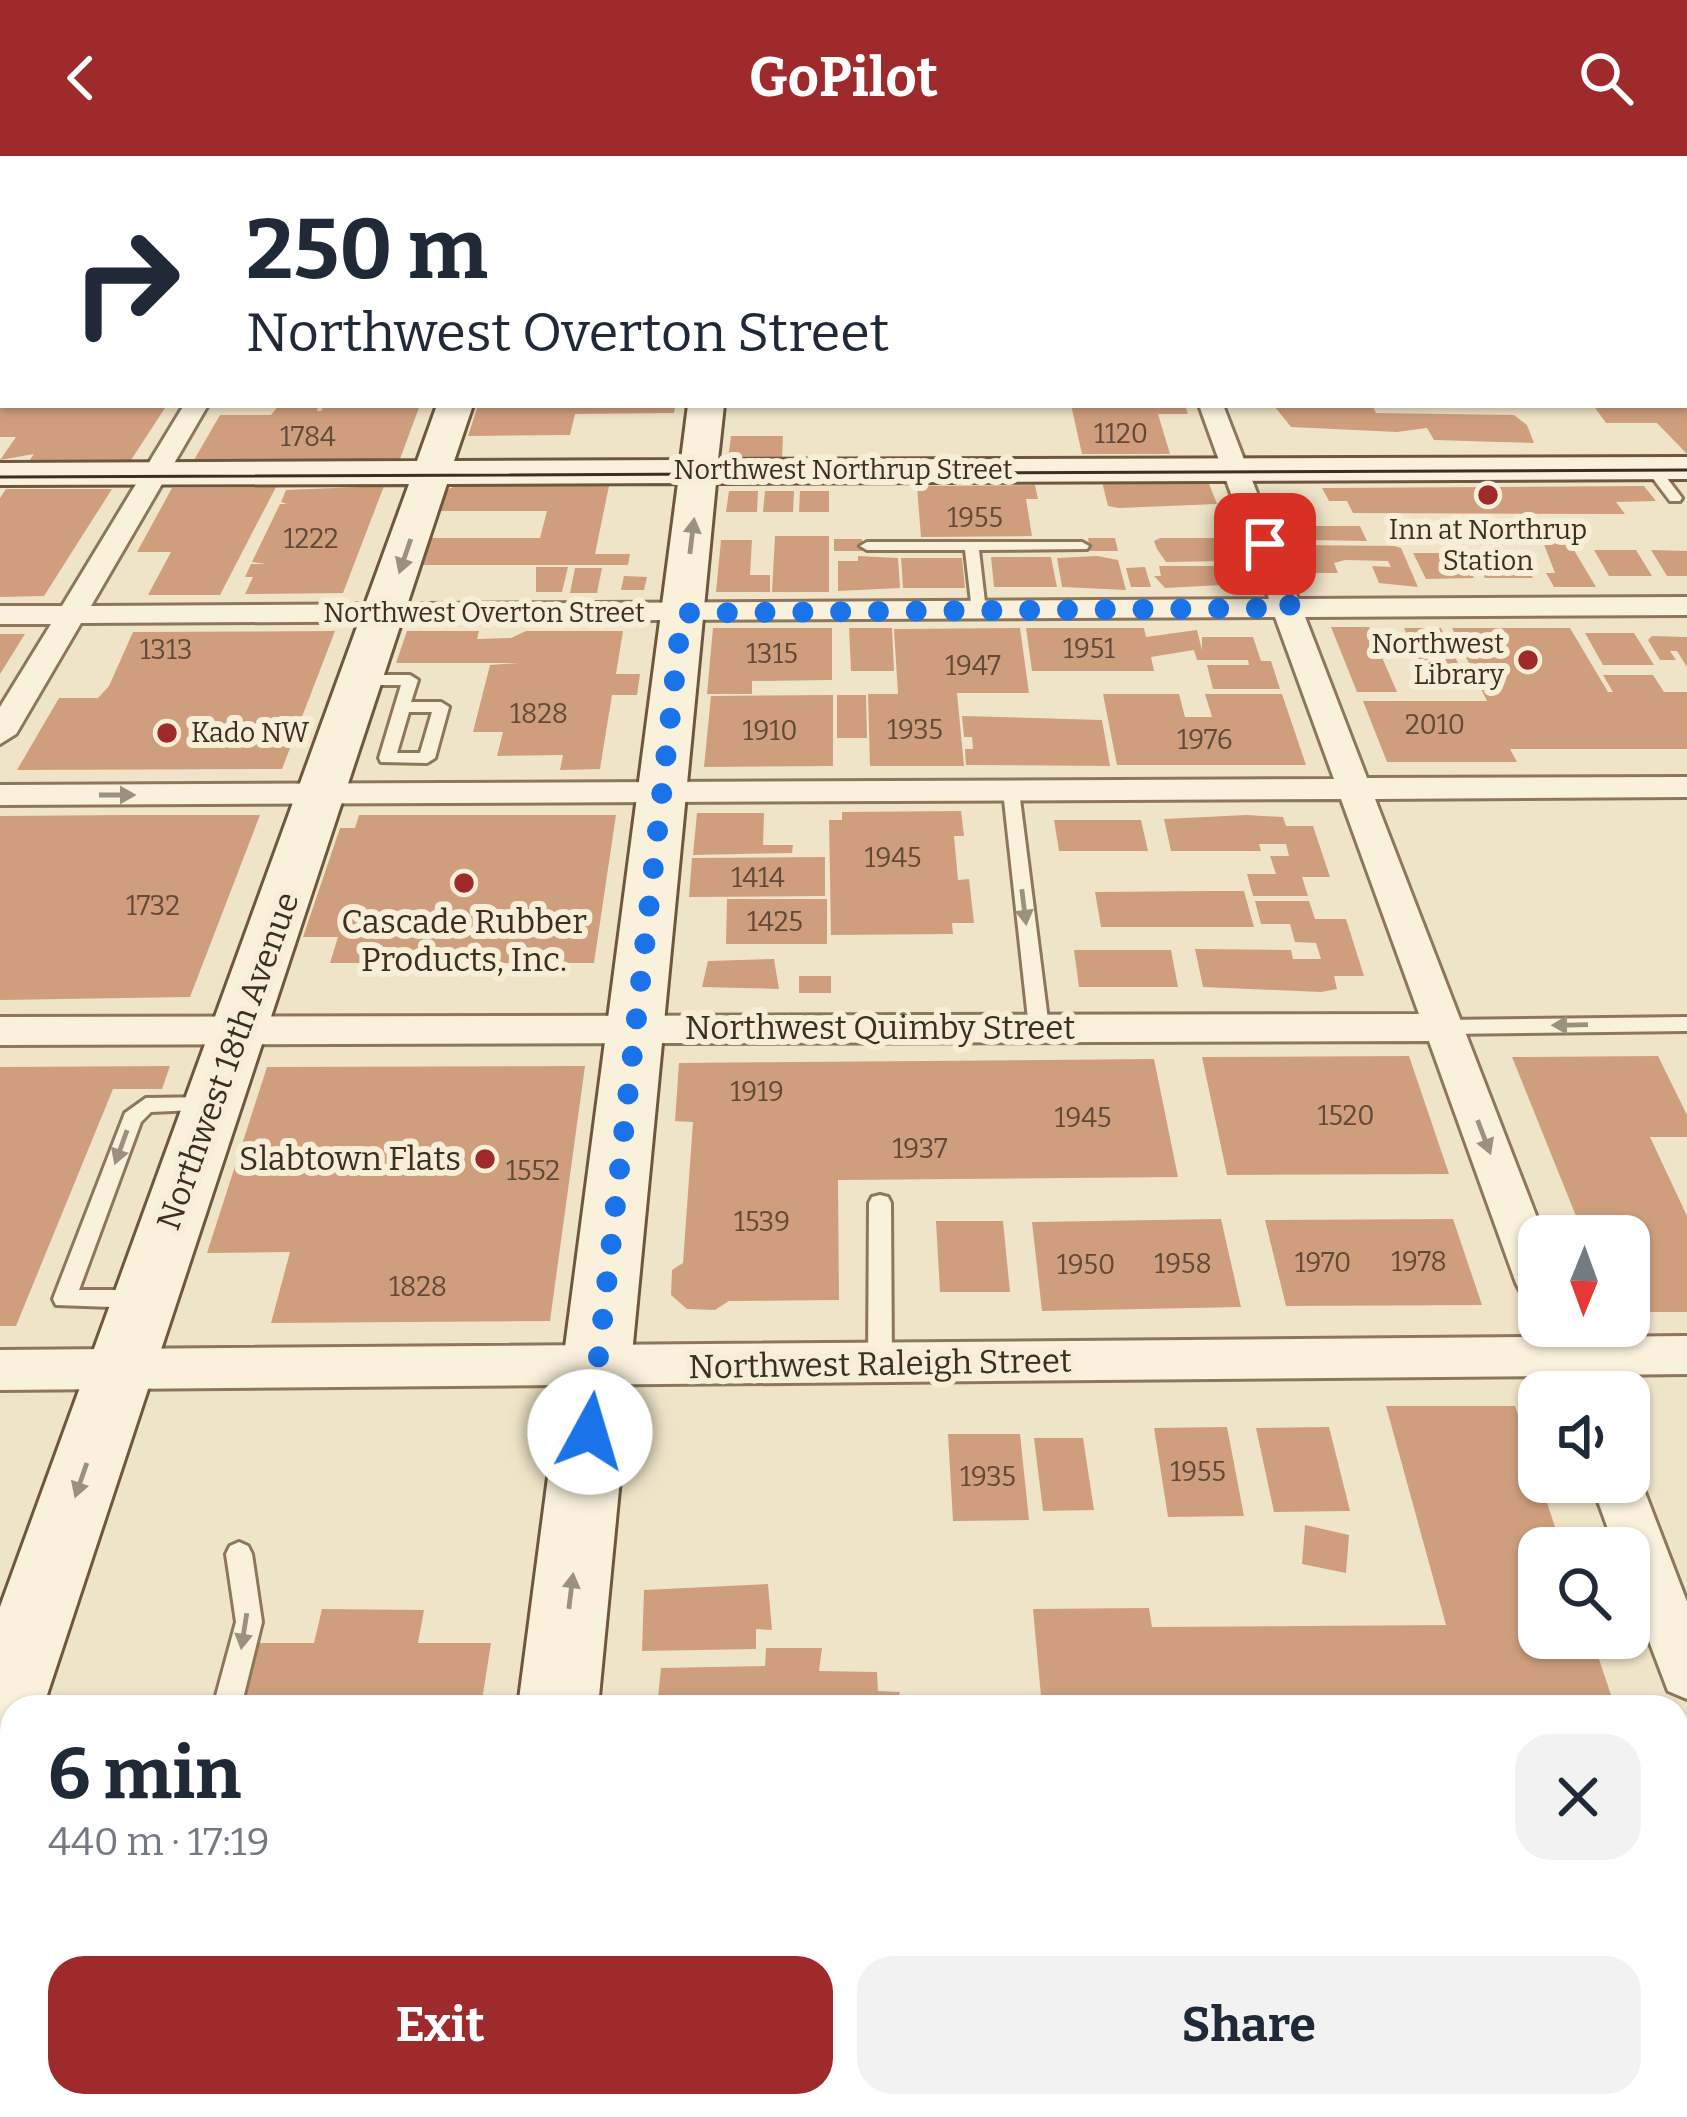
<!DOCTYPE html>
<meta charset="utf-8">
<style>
body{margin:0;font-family:Bitter,serif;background:#f2f2f3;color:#1f2937;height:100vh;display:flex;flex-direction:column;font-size:45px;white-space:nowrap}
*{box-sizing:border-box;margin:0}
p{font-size:39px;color:#747a83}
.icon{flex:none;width:66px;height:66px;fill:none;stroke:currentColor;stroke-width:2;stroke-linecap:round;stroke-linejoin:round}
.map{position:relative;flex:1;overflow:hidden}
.side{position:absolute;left:0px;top:1539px;width:1689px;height:423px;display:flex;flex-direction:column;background:#fff;border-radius:36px 36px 0 0;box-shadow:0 3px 9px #0004}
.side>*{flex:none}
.guide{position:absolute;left:0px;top:0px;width:1689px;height:252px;box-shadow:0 3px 9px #0004;background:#fff;color:#1f2937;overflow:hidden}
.needle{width:78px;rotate:181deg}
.controls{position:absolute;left:1518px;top:1059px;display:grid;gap:24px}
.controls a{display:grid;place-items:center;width:132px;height:132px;border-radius:24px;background:#fff;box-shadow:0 3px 9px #0004;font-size:60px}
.pin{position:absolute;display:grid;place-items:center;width:102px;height:102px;color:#fff;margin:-51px;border-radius:24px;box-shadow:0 6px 18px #0006}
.me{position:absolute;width:132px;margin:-66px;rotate:6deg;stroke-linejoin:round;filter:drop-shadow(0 0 9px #0008)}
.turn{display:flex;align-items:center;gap:42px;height:252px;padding:0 48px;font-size:54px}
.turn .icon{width:156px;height:156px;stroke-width:2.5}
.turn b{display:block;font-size:84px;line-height:102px}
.round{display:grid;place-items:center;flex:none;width:126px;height:126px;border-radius:36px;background:#f2f2f3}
.headline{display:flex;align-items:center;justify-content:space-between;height:204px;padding:0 48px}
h1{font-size:72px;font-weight:700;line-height:90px}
.cta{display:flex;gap:24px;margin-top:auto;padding:24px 48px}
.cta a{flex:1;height:138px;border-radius:36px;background:#9e2a2b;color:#fff;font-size:48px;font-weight:700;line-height:138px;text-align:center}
.cta a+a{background:#f2f2f3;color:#1f2937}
header{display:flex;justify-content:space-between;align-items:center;height:156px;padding:0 48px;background:#9e2a2b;color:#fff;font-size:54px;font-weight:700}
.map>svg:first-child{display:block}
</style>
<header><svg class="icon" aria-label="back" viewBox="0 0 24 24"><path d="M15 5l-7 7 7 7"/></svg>GoPilot<svg class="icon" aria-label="search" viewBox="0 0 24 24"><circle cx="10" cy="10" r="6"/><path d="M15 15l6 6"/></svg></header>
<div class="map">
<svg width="1687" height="1961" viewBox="0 0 1687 1961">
<rect width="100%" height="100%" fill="#f0e4c8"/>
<path fill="#cf9f7d" d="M0,249H167L131,304L29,305L34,298L0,304L16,281H0Z
M279,249H319L317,255H321L324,249H420L400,303L194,304L220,259H271Z
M478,249H675L674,257L575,258L570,279L468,280Z
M1071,249H1185L1188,258H1158L1170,298H1082Z
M1372,249L1376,257L1514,259L1527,269L1534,287L1434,284L1427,272L1397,276L1291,271L1275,251Z
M1593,249H1687V298L1657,267H1606Z
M731,280H783L782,303H728Z
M1208,325L1217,348L1119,352L1108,350L1102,326Z
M1035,329L1038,343H1026L1032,380L921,381L917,330Z
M384,330L343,437L245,438L253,421H245L251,408H266L252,406L280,348H287L281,346L286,334Z
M456,330H609L595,398H630L628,409H422L431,382H540L547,355H439L446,334Z
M1644,330L1656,345L1616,346L1625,358H1615L1353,357L1347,345H1329L1322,332Z
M276,331L220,439H148L171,396H137L172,332Z
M6,333H112L44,440L0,441V342Z
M729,335H758L757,356H726Z
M765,335H794L793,356H763Z
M800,335H829V356H799Z
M1304,370H1360L1367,385L1309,384Z
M1540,378L1565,379L1596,431H1554L1546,417H1555Z
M775,380H829V436H772Z
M1088,382H1115L1118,395H1090Z
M1160,382H1219L1230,398H1224L1227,405L1166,406L1157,393L1154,385Z
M834,383H862V395H834Z
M721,384H752L750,419H770V436H716Z
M1299,389L1394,390L1401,392L1418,431L1379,427L1372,410L1391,411L1388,405L1345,404L1334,407L1338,417H1308Z
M1594,394H1636L1652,420H1609Z
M1651,394L1687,395V420H1667Z
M1518,396L1533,422H1485L1471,397Z
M1413,397H1460L1474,422L1426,423Z
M858,400L898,402L900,432L838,435V405H858Z
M1097,400L1118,404L1126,434L1062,431L1057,402Z
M991,401H1051L1057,431H994Z
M901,402H962L965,432H903Z
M1159,410H1229L1242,428L1165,432L1154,420H1161Z
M536,411H568L562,436H536Z
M1145,411L1151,431H1131L1126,412Z
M575,412H602L597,437H570Z
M624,420L647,421L644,434H621Z
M1331,471H1369L1397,536H1357Z
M713,472H832V524L752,525V538H707Z
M849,472H892L894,515H851Z
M1020,472L1029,537H957L964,610H870L868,538H898L894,473Z
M1026,472H1144L1146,481L1197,474L1202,494V481H1253L1261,505H1271L1280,533H1213L1207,509H1249L1248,504H1197L1194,494L1151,501L1154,515H1032Z
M1404,472H1441L1469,530H1430Z
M1452,472H1570L1608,536H1613L1603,519H1653L1664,536H1687V593H1510L1517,606H1387L1363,545H1487Z
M335,475L282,613L17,614L59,542H98L109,530L133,476Z
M407,475H479L477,483L511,482L526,475H623L616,518H640L637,539H612L600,613L560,614L563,599L497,600L503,576H473L490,509L519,507H396Z
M1585,477H1634L1654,509H1603Z
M0,478H25L0,518Z
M1652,480L1687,481V511L1677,495H1670L1676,504H1660L1648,484Z
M1103,538H1179L1185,561H1212L1205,538H1282L1306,609H1117Z
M833,539V610L704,611L711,540Z
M837,539H866L867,582H837Z
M962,560L1102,564L1110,610L966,609L965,593H973L972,581H964Z
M961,655L964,680H954L958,724L969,723L974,767H952L953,778L831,779L829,664H842V656Z
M697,657H764L763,689H793L792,697L693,699Z
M124,659H260L190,841L0,844V660Z
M359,659H616L594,807H330L338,781H303L340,672H355Z
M1246,659L1283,661L1286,670H1313L1330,721H1302L1308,740H1253L1247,718H1276L1270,700H1289L1286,688H1259L1261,695H1171L1164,663Z
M1054,664H1141L1148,695H1059Z
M825,701V740L689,741L692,702Z
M1210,735H1244L1254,771H1101L1095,736Z
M727,743H827V788H726Z
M1255,745H1309L1315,763H1346L1364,820H1334L1337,833L1321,836L1203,831L1195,793L1291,794L1293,803H1321L1316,787L1295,786L1290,768H1261Z
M1074,794H1171L1178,831H1079Z
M774,803L779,833L702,831L708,805Z
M799,820H831V837H799Z
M1409,900L1449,1018L1227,1019L1202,901Z
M1658,900L1687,959V981H1650L1687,1060V1156H1629V1080H1584L1512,901Z
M1154,903L1178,1021L838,1024L839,1144L729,1145L715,1154L687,1153L671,1139L672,1114L683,1107L693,966L675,965L679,907Z
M170,910L162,933H113L16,1170H0V911Z
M585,910L550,1165L271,1167L290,1096L207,1097L267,911Z
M1221,1063L1241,1151L1042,1155L1032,1066Z
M1453,1063L1482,1149L1286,1150L1265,1064Z
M936,1065H1003L1010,1136H940Z
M1386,1250H1515L1562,1392H1539V1482H1592L1615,1551H1042L1033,1453L1149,1452L1152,1471L1446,1469Z
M1227,1271L1244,1360L1168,1361L1154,1272Z
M1329,1271L1350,1355L1274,1356L1256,1272Z
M948,1278H1020L1029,1364L953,1365Z
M1034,1282H1083L1094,1354L1043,1355Z
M1305,1369L1349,1379L1346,1417L1302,1408Z
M768,1428L772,1474L756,1473V1493L642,1495L644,1434Z
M322,1453L424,1454L418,1487H491L481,1551H233L250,1487H314Z
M766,1492H822L819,1515L877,1516L878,1535L900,1536L895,1551H657L661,1512L765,1510Z
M1677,1785H1687V1961H1119L1118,1950H1677Z"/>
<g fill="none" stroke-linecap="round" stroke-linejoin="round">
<g stroke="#8d765c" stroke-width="6">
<path id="lane" d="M1647,309H1657L1682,342L1680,345H1670L1645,312Z
M1082,386L1089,390L1087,393L979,394L986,455L979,459L972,455L965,394H867L860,390L867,386Z
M410,519L418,524L411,546H441L449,551L435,602L427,607L381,606L379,602L401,529H362L354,524L362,519ZM409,556H432L420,597H397Z
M1011,630L1019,635L1049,872L1039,879L1029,872L1003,635Z
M1687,861V875L1443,878L1433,871L1443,864Z
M211,941L221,948L218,953L151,956L141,966L79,1134H139L147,1137L150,1143L147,1149L139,1152L56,1149L53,1143L125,957L146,942Z
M880,1039L888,1041L891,1047L892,1208L888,1215L880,1218L872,1215L868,1208L869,1047L872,1041Z
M239,1386L248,1390L252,1398L262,1466L241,1551H213L236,1466L226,1398L230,1390Z"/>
</g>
<g stroke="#8d765c" stroke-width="6">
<path id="street" d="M1111,0H1129L1130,3H1112Z
M1686,28H1687V40H1686Z
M0,199H3V213H0Z
M184,249H208L91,450L1269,443L1199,249H1223L1298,443L1687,441V459L1305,461L1367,622L1687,621V641L1375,643L1544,1080H1539V1145L1523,1140L1516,1127L1429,885L0,889V861L1419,858L1341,643L0,649V629L1334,623L1275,461L81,467L16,578L0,588V551L51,468H0V450H62Z
M1539,1158V1170H1579L1584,1181L1687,1180V1218L1599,1219L1606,1236H1558L1552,1220L0,1234V1194L1537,1181L1533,1170Z
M1629,1309L1641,1326L1687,1446V1543L1668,1535L1629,1432V1392H1615L1591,1326H1629Z
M1677,1669H1687V1727H1677Z"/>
</g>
<g stroke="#6f573f" stroke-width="6">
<path id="secondary" d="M720,0H746L747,3H719Z
M1495,0H1521L1524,3H1496Z
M1686,101H1687V119H1686Z
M0,105H3V123H0Z
M3,163V186L0,187V164Z
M1686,199H1687V220H1686Z
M437,249H473L454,305L681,304L688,249H724L718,304L1687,301V323L716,327L598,1551H518L678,327L447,328L43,1551H12V1594L0,1599V1451L409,328L0,329V307L417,305Z"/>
</g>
<g stroke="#5b4430" stroke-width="6">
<path id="highway" d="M63,0H96L61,3Z
M3,19V39L0,40V20Z
M3,69V91L0,92V70Z
M0,1574L12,1579V1895L0,1890Z
M128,1950H244L248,1961H133Z
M402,1950H523L527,1961H407Z
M587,1950H708L712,1961H592Z"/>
</g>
<use href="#lane" fill="#faf1dc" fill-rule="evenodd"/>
<use href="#street" fill="#faf1dc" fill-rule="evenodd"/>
<use href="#secondary" fill="#faf1dc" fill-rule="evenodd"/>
<use href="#highway" fill="#e0a458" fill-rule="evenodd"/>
<path stroke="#3d2e20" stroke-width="3" d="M0,321L1687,314"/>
</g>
<defs><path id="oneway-solid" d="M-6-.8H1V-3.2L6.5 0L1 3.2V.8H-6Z" transform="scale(3)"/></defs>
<g fill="#9c907e">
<use href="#oneway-solid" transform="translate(692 380) rotate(-83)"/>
<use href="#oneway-solid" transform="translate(405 400) rotate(109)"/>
<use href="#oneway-solid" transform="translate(117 639)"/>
<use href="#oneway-solid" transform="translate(1024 751) rotate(83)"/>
<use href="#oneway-solid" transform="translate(1570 869) rotate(179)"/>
<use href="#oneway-solid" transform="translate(1484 981) rotate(69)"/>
<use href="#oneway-solid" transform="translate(121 991) rotate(110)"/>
<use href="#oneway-solid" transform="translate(81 1324) rotate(109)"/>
<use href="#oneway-solid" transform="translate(571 1435) rotate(-83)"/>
<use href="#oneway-solid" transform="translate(244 1475) rotate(99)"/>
</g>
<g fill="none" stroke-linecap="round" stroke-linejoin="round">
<path stroke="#1a73e8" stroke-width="21" stroke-dasharray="0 37.8" d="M590,1276L682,457L1291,452L1265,388"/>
</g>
<g fill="#9e2a2b" stroke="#f7eed8" stroke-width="4.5">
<circle cx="1488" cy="339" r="12"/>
<circle cx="1528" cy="504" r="12"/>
<circle cx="167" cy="577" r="12"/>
<circle cx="464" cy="727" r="12"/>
<circle cx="485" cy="1003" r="12"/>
</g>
<g text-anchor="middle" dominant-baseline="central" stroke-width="12" stroke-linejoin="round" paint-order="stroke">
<g font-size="27" fill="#624a37">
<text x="1121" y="278">1120</text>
<text x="308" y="281">1784</text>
<text x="975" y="362">1955</text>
<text x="311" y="383">1222</text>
<text x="1089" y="493">1951</text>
<text x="166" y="494">1313</text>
<text x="772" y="498">1315</text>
<text x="973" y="510">1947</text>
<text x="539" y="558">1828</text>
<text x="1435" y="569">2010</text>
<text x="915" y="574">1935</text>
<text x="770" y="575">1910</text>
<text x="1205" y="584">1976</text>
<text x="893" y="702">1945</text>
<text x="758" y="722">1414</text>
<text x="153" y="750">1732</text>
<text x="775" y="766">1425</text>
<text x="757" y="936">1919</text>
<text x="1346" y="960">1520</text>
<text x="1083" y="962">1945</text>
<text x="920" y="993">1937</text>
<text x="533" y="1015">1552</text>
<text x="762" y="1066">1539</text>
<text x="1419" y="1106">1978</text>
<text x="1323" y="1107">1970</text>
<text x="1183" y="1108">1958</text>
<text x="1086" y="1109">1950</text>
<text x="418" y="1131">1828</text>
<text x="1198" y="1316">1955</text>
<text x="988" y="1321">1935</text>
</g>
<g font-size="27" fill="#3d2e20" stroke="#f7eed8">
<text x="843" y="314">Northwest Northrup Street</text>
<text x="484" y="457">Northwest Overton Street</text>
</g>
<g font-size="27" fill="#3d2e20" stroke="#f7eed8">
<text x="1488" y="374">Inn at Northrup<tspan x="1488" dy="31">Station</tspan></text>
<text x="1504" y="488" text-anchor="end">Northwest<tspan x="1504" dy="31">Library</tspan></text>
<text x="191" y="577" text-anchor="start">Kado NW</text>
</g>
<g font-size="33" fill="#3d2e20" stroke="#f7eed8">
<text x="464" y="766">Cascade Rubber<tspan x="464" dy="38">Products, Inc.</tspan></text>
<text x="461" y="1003" text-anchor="end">Slabtown Flats</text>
</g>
<g font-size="33" fill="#3d2e20" stroke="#f7eed8">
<text x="880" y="872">Northwest Quimby Street</text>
<text transform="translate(228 905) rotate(-70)">Northwest 18th Avenue</text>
<text transform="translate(880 1208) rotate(-1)">Northwest Raleigh Street</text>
</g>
</g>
</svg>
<div class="controls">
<a><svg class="needle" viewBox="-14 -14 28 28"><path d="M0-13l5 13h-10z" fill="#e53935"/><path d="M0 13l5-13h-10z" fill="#747a83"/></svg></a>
<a><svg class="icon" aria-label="sound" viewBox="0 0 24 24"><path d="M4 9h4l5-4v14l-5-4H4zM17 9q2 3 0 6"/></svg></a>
<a><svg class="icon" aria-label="search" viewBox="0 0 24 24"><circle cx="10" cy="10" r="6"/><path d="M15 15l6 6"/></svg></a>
</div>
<div class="pin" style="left:1265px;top:388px;background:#d93025"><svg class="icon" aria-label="arrive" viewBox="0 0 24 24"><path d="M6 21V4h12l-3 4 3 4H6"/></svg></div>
<svg class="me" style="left:590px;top:1276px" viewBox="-20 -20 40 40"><circle r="19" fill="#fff"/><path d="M0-13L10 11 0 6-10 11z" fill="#1a73e8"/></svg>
<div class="guide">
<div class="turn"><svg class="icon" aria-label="right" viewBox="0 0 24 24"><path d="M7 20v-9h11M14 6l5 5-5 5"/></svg><div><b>250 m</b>Northwest Overton Street</div></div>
</div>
<section class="side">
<div class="headline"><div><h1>6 min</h1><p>440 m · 17:19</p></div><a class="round"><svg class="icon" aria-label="close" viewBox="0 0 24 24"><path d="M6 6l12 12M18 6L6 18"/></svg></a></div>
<div class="cta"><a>Exit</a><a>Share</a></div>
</section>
</div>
